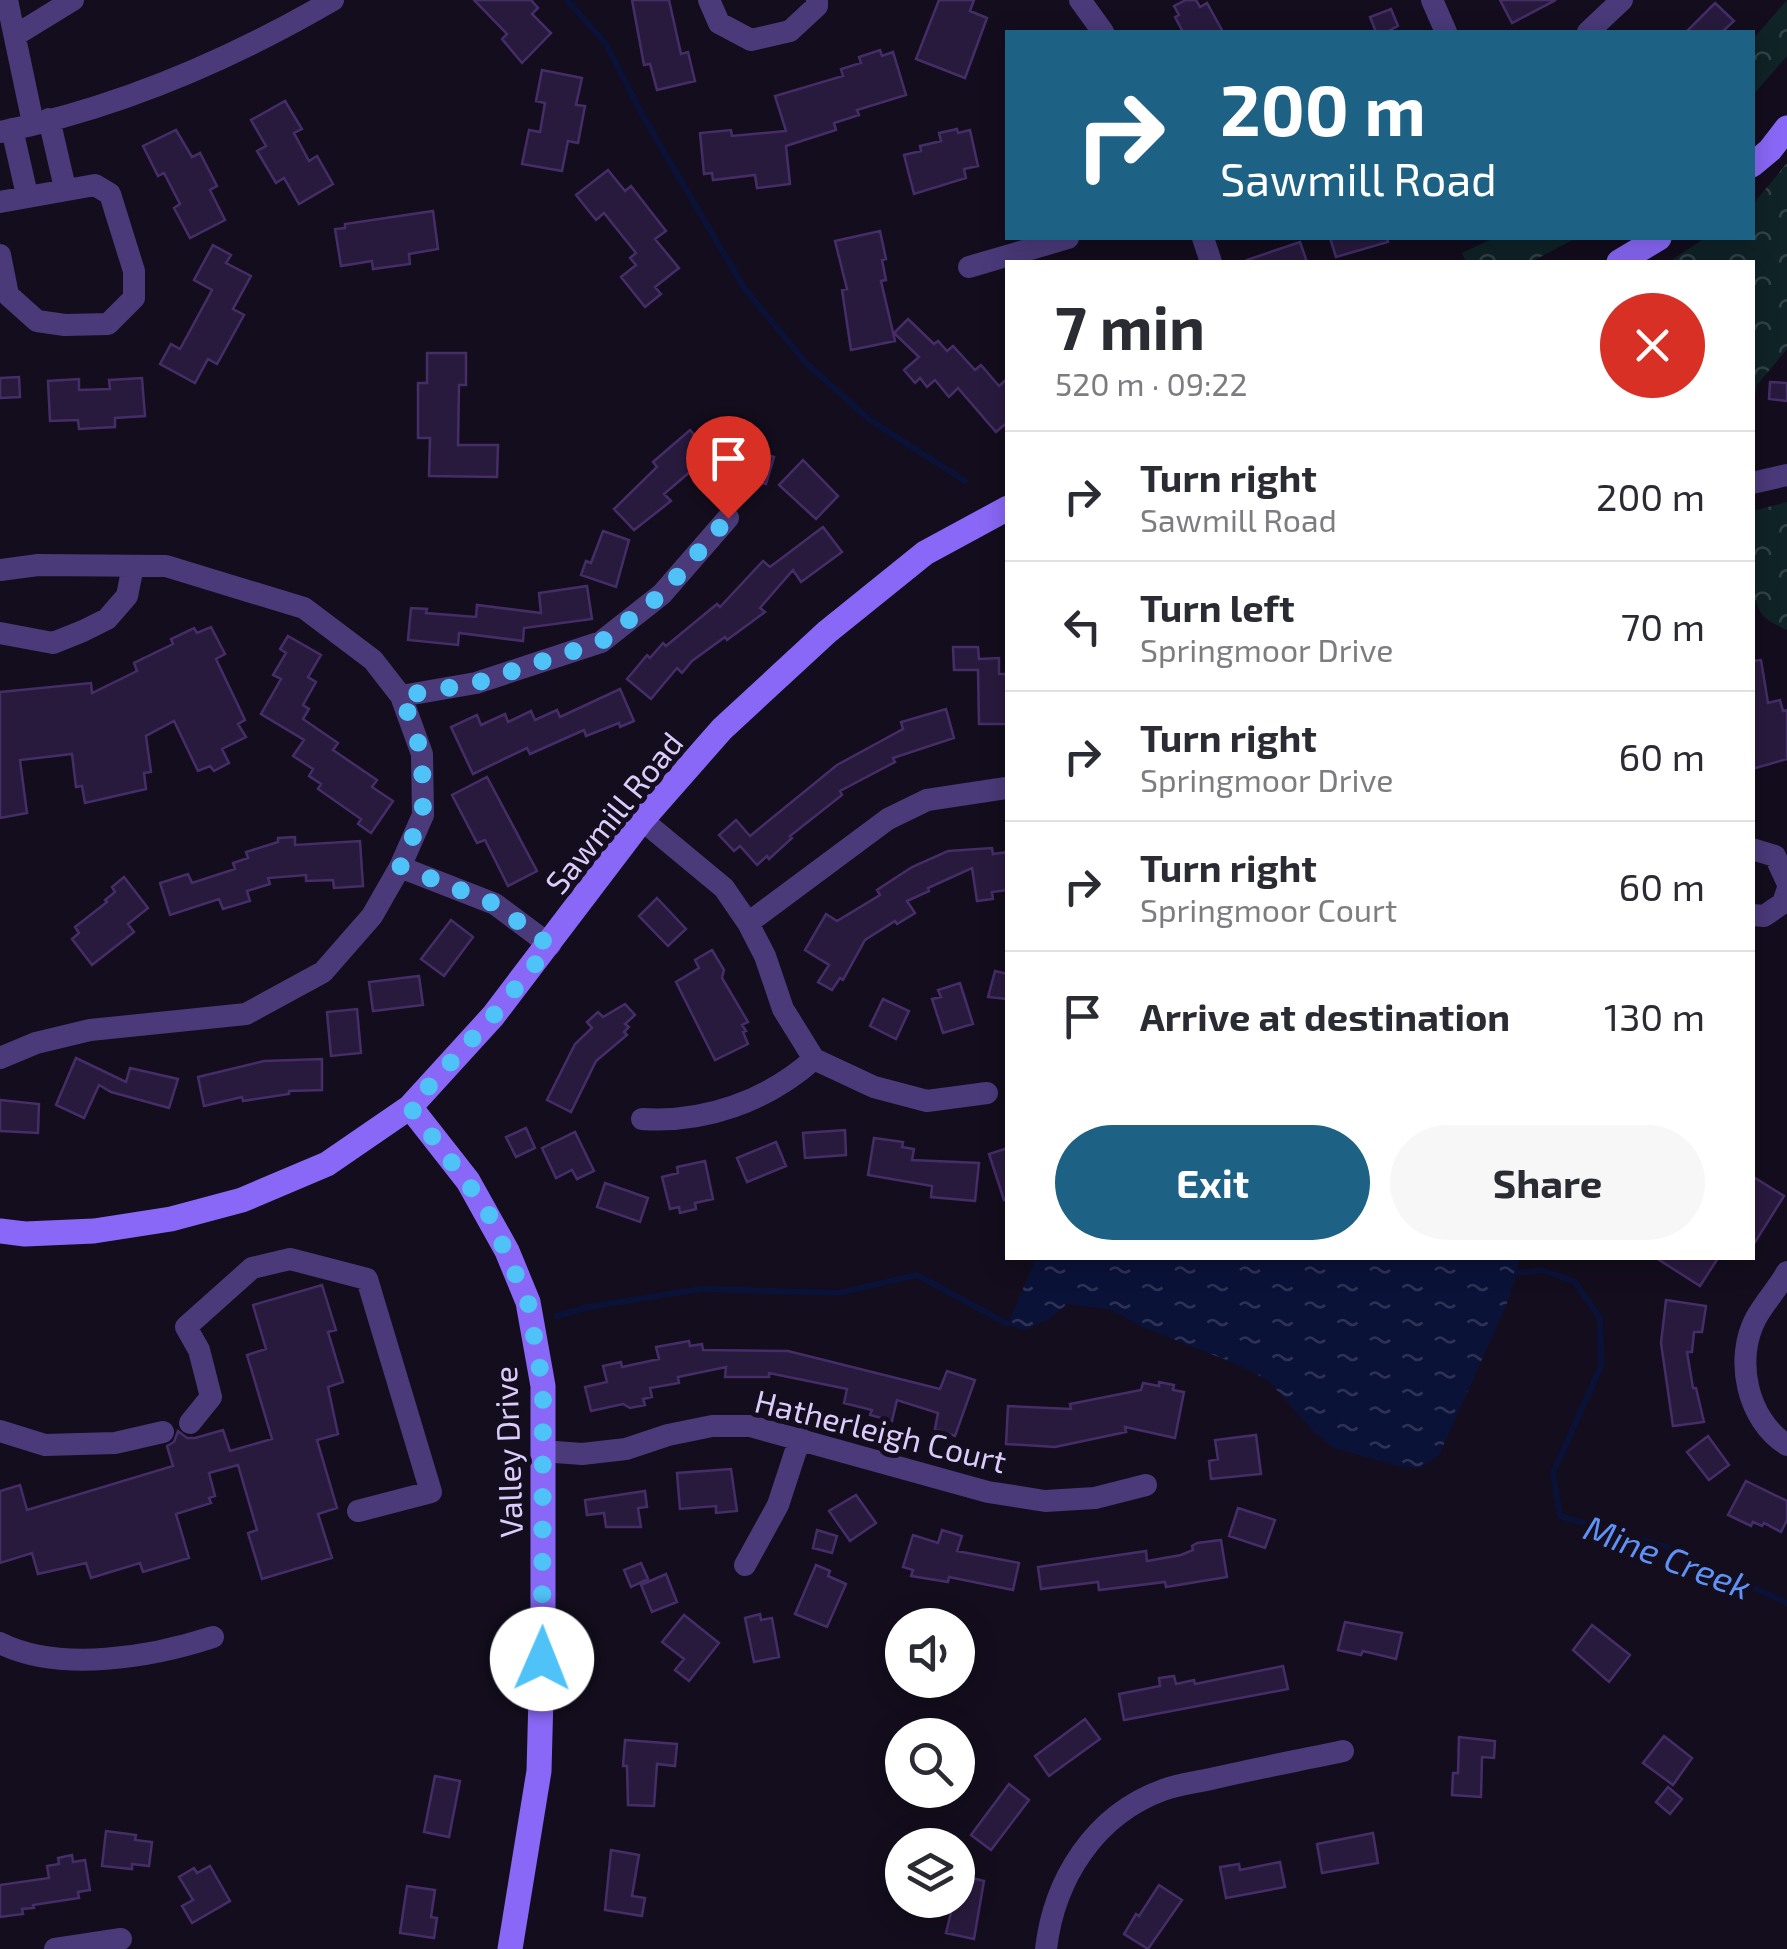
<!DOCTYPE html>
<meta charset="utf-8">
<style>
body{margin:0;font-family:"Exo 2",sans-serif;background:#f7f7f7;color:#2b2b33;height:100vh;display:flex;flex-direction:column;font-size:38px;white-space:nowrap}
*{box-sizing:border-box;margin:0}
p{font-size:32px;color:#7c7c81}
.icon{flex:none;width:55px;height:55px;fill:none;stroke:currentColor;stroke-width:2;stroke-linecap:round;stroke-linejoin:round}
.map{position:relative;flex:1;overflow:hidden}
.side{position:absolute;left:1005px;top:260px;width:750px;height:1000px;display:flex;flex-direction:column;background:#fff;border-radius:0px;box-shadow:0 5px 25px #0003}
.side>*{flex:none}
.guide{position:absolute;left:1005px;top:30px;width:750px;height:210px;border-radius:0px;box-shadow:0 5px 25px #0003;background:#1d6285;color:#fff;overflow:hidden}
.controls{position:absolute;left:885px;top:1608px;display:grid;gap:20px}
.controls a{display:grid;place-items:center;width:90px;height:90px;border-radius:50%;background:#fff;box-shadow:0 5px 25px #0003;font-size:50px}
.pin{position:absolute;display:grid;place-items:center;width:85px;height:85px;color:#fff;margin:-102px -42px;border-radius:50% 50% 50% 0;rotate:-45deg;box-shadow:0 0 10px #0007}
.pin .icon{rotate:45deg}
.me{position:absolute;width:110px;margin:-55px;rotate:1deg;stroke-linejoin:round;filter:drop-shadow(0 0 8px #0008)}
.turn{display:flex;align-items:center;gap:35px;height:210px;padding:0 50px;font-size:45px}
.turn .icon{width:130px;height:130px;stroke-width:2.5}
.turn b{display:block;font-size:70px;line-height:85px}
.round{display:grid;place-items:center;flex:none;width:105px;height:105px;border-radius:52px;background:#f7f7f7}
.summary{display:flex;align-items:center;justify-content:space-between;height:170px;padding:0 50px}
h1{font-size:60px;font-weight:700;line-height:75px}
.action{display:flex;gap:20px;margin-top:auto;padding:20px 50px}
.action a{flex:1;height:115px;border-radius:60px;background:#1d6285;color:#fff;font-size:40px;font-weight:700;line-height:115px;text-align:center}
.action a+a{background:#f7f7f7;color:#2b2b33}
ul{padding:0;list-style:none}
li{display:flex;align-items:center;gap:30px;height:130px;padding:0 50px;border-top:2px solid #e1e1e2}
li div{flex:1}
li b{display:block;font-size:38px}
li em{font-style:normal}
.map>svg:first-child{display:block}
</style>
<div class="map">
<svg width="1787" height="1949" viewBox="0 0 1787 1949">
<defs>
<pattern id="forest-crowns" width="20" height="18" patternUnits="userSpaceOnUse" patternTransform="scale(2.5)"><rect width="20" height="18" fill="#102327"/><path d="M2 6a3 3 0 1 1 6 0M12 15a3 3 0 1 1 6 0" fill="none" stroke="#324247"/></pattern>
<pattern id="water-ripples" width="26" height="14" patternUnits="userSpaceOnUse" patternTransform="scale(2.5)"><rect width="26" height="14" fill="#0b1238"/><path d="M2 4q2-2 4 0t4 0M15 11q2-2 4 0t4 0" fill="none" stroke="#2e3356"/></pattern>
</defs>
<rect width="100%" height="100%" fill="#130d1d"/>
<path fill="url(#forest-crowns)" d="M1787,0V56L1753,95V39Z
M1787,163V349L1757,385L1753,405L1752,262H1669L1705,238H1752L1753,204Z
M1494,238H1576L1531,262H1466L1462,253Z
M1787,502V630C1777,625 1765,621 1760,611C1745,584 1752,540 1753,511Z"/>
<path fill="url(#water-ripples)" d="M1036,1258H1519L1517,1273L1506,1306L1439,1455L1420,1468L1402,1467L1334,1448L1315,1433L1268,1380L1234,1363L1140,1326L1113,1310L1067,1304L1048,1320L1024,1330L1008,1324Z"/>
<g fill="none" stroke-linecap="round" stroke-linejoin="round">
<path stroke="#0b1238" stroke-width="6" d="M567,0L606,44L643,116L744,288L806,363L870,420L965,481
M1517,1273L1542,1270L1574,1281L1600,1318L1601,1366L1553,1473L1560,1516L1666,1547L1787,1603
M557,1316L588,1307L702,1289L839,1293L917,1275L1008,1324"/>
</g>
<path fill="#281a3d" stroke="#452d68" stroke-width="2.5" d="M474,0H531L538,8L532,14L551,33L522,63L502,39L507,34Z
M632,0H669L681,54L688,52L695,81L657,90L650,64L644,65Z
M939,0H974L970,11L987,18L965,78L916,59Z
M1186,0H1196L1200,7L1207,3L1223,32H1183L1175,17L1179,15L1174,6Z
M1500,0H1556L1512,23Z
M1715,3L1734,21L1722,32H1686Z
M1391,9L1398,26L1386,32H1376L1370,17Z
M880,50L882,56L893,52L906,95L857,110L859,115L834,123L836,130L786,146L790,184L757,188L755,175L713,180L712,173L704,174L700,133L731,130L732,136L786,131L775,96L843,76L841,69L861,63L859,57Z
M542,70L582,78L576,105L585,106L578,143L568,141L562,171L522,164L529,130L540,132L545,103L536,101Z
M285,101L302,129L294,133L309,161L317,156L333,184L299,204L284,178L276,183L257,151L266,146L251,120Z
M957,129L958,133L970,130L978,166L964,169L966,178L914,194L904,155L921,151L920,146L941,141L939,133Z
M176,130L192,157L200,153L217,186L210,190L225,220L190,238L174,208L180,204L164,173L158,176L143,146Z
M608,170L625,191L631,186L666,231L655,239L679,268L655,287L661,294L645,307L621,277L636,265L630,258L636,253L604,213L596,220L576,195Z
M433,211L438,249L409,254L410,264L373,269L372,261L341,266L335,229L345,228V224Z
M880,231L886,259L882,260L886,280L881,281L895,341L851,350L842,290L847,289L835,241Z
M1330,238H1387L1388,242L1336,257Z
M1300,242L1307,262H1248L1247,260Z
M213,245L231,255L226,263L251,276L233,309L244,315L217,364L208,359L195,383L160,364L171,344L180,349L212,290L194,280Z
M908,319L934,344L938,341L947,351L953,346L975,370L981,365L999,386L1008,378V422L996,432L958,388L949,397L935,380L927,387L920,378L915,383L904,370L919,357L894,333Z
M427,353H466V385H459L458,445H498L497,477L429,476L430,438H418V383H427Z
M19,377L20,397L0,398V378Z
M142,378L145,416L115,418V427L79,429L78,420L50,421L48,381L79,379V390L110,389L109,380Z
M1770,382L1787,383V401L1769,399Z
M690,430L720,463L727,441L774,457L766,484L698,465L664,494L671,501L634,530L614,509L657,467L653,462Z
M803,460L838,496L816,519L779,485Z
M823,527L842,552L801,582L793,570L760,608L765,612L727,640L725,637L692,661L682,673L677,668L651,699L627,679L647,655L650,658L663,643L666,646L717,604L720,607L763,561L770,567Z
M603,531L629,540L616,587L581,575L586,561L591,563Z
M587,586L592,619L524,628L523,641L459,633L458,645L408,640L411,608L427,609L426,613L476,617L477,605L541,613L539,593Z
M211,627L225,654L216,659L245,720L238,724L246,737L222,749L229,763L214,771L210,766L198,771L174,721L146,736L151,772L144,773L146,789L85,803L82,786L76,787L72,754L20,760L27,813L0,818V692L91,683L92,693L137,671L134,663L173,644L171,639L194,628L197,633Z
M288,636L321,655L308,677L316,682L303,705L309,709L303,719L338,743L333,750L377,780L372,787L393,801L371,833L358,824L361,819L318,789L321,784L309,776L313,769L293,756L304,740L261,714L281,679L273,675L286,653L280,649Z
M953,647H978L979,659L999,658V674H1008V724H979L978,670H954Z
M1761,660L1768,703L1780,700L1783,711L1787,710V759L1752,769V661Z
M620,689L634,721L620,727L619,723L586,736L584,730L530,754L527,748L473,774L451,727L477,715L481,725L505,714L508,722L531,711L535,720L557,710L560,717Z
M946,709L954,738L893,758L895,762L840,791L842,795L790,836L792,838L769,859L767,856L757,865L740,846L734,851L719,835L736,820L750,836L837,765L903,729L901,722Z
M487,777L537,871L508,886L485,840L477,843L452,795Z
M295,837V845L360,841L363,886L334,888L333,880L306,881V875L268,878L270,884L247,891L250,901L223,909L219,899L170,915L160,883L188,874L192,883L235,869L233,863L248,858L246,852L278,842V838Z
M992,848L993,854L1008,852V890L992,892L993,899L977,901L972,868L928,888L929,891L907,901L915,913L897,924L895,921L865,940L843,980L840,978L832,990L818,982L829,965L805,950L826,914L837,921L880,895L877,890L912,867L948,851Z
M124,877L148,908L128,924L134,932L92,965L72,939L79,933L75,927L107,902L105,900L115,892L112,887Z
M657,898L686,929L668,946L639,916Z
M451,920L473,937L444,976L421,959Z
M712,950L724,970L722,978L748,1022L742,1025L746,1031L743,1032L748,1044L715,1060L676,982L699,968L695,960Z
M995,971L1008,974V999L988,997Z
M419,976L423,1005L373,1011L369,982Z
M960,983L973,1024L943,1033L932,999L941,997L938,990Z
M883,999L909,1011L896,1039L870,1026Z
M625,1004L635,1015L625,1024L629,1027L624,1032L627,1035L596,1061L571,1112L547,1100L575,1044L592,1028L587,1022L598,1012L603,1017Z
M357,1009L361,1053L331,1056L327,1012Z
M76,1058L126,1082L130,1068L178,1079L169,1108L111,1092L99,1085L84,1118L56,1105Z
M322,1059V1090L289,1091V1094L243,1101L242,1097L204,1106L198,1077L264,1061Z
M0,1100L39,1104L38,1133L0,1131Z
M526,1128L535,1148L516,1157L506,1137Z
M845,1130L846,1155L805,1158L803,1133Z
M575,1132L594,1171L577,1179L572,1170L556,1178L542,1148Z
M874,1138L903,1142L902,1147L914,1149L912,1160L979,1163L975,1201L931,1197L932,1186L868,1175Z
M776,1142L786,1166L747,1182L737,1158Z
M1008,1148V1199L1004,1200L989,1154Z
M705,1161L713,1199L695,1203L696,1209L680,1213L679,1207L670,1209L662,1177L678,1173L677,1167Z
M1752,1176L1784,1196L1752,1247Z
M605,1183L648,1198L640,1222L597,1207Z
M1656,1258H1718L1700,1286Z
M322,1285L336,1330L328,1332L343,1382L328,1387L338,1434L317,1440L337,1508L318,1514L332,1558L262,1579L248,1533L257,1530L238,1465L209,1473L215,1496L209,1498L211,1503L176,1514L189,1558L143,1572L140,1563L91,1578L86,1563L38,1574L32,1553L0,1563V1491L20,1485L27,1510L173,1466L167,1446L174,1442L178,1431L187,1438H195L223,1430L230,1451L272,1439L247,1355L266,1349L253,1305Z
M1666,1300L1706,1306L1702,1332H1694L1692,1352H1687L1693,1388H1696L1704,1422L1673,1426L1661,1343Z
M689,1341L690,1346L702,1344L703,1350L788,1351L940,1389L947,1371L975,1380L955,1436L935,1429L938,1413L897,1400L892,1421L870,1415L872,1410L844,1403L847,1389L769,1373V1377H725L726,1367L678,1377L679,1383L650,1388L652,1397L643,1399L645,1405L630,1408L623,1404L591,1411L585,1387L607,1382L603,1366L621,1362L622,1367L659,1359L656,1347Z
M1159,1382L1174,1385L1173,1390L1184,1392L1175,1438L1125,1427L1126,1432L1055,1447L1006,1444L1008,1406L1071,1409L1070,1404L1141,1390L1143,1383L1159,1386Z
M1256,1435L1261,1474L1211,1479L1209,1461L1218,1459L1215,1440Z
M1708,1436L1729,1465L1709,1480L1687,1452Z
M731,1469L737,1511L716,1513V1506L680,1509L677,1473Z
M1746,1481L1787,1501V1520L1781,1532L1764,1523L1762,1526L1753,1522L1751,1526L1728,1515Z
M645,1491L647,1507L638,1508L641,1527H606L604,1513L587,1515L585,1500Z
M856,1495L876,1523L850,1541L829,1511Z
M1238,1508L1275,1520L1265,1548L1229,1536Z
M817,1530L837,1536L832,1553L813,1548Z
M942,1530L962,1536L957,1551L1019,1563L1013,1590L949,1577L948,1582L911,1576L913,1570L903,1567L913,1535L938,1543Z
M1221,1540L1227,1577L1166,1587L1165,1582L1099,1590L1098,1582L1041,1589L1038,1567L1146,1551L1147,1561L1181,1555L1193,1550L1192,1546L1197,1543Z
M641,1563L648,1579L631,1587L624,1570Z
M816,1565L830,1571L828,1576L846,1584L827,1627L795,1614Z
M666,1574L677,1602L652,1612L641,1585Z
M760,1614L761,1620L772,1618L779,1657L754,1662L745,1618Z
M684,1615L719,1643L689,1681L675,1670L684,1659L662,1642Z
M1345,1622L1402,1633L1396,1659L1363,1651L1361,1655L1338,1650Z
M1592,1625L1630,1655L1609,1682L1573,1650Z
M1283,1666L1288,1689L1124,1720L1119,1694L1160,1686L1159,1678L1174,1676L1176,1684L1194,1680L1195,1684Z
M1085,1719L1100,1739L1049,1776L1035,1756Z
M1664,1736L1692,1758L1673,1785L1643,1763Z
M1459,1737L1495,1741L1494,1758L1482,1757L1481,1797L1452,1795L1453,1773H1458Z
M625,1740L677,1744L675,1766L657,1764L654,1806L628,1805L627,1766H623Z
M435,1776L460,1781L449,1837L424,1832Z
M1009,1784L1029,1800L991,1850L971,1835Z
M1668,1787L1682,1799L1670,1814L1656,1802Z
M106,1831L136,1835L135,1840L152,1842L149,1866L132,1864V1869L102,1866Z
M1373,1833L1378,1863L1322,1873L1317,1844Z
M611,1850L639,1855L632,1896L645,1898L642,1916L605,1910Z
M72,1855L73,1862L85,1860L90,1890L78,1892L79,1898L33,1905L34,1908L22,1909L23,1914L0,1917V1885L49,1878L47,1866L59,1864L58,1858Z
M1280,1862L1285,1887L1226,1898L1220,1867L1239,1864L1240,1870Z
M210,1866L230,1901L192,1923L182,1906L193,1900L179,1877L194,1868L197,1873Z
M960,1875L984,1881L974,1939L946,1933L954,1900H958Z
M1159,1885L1182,1900L1148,1949L1124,1934L1136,1914L1139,1916Z
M407,1886L435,1890L431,1917L437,1918L434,1938L400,1933Z"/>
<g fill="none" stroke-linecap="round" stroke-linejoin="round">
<path stroke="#4a3a7a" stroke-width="22" d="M7,0L33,123
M709,0L719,23L751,40L790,31L817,6V0
M1080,0L1103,32
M1432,0L1446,32
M1588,32L1622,0
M16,35L73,0
M49,119L65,188
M12,129L27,195
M0,132C118,108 230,60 333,0
M0,202L95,185L110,194L134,271V298L108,324L65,325L37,321L8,295L0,255
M1203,238L1211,262
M969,267L1068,238
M1752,483L1787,475
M0,570L38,565L166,566L304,608L373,660L401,696L422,754L423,815L400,867L372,916L323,972L246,1014L90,1030L36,1043L0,1058
M0,633L53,643L83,631L107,619L127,596L133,566
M401,696L476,683L601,642L662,594L728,518
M642,820L724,888L748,923L765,956L783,1009L814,1059L874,1087L927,1101L987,1093
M1752,849L1775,856L1787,882
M400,867L495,904L550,945
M1752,915L1764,916L1783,903L1787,891
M748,923L888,819L927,800L1006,788
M642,1119C705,1123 767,1101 814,1059
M1787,1272C1778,1288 1765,1302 1756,1318C1734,1359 1747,1420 1787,1445
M190,1423L211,1397L199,1350L186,1327L252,1268L290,1259L367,1279L431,1492L358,1511
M0,1431L45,1445L115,1443L163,1432
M542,1451L582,1454L626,1449L668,1435L712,1426H750L988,1492L1045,1501L1095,1498L1146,1485
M745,1565L778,1505L800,1438
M0,1643C60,1673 152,1657 213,1637
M55,1949L121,1939
M1046,1949C1054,1880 1094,1815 1163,1790C1179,1784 1198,1782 1215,1778C1258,1768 1301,1760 1343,1751"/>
<path stroke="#8968f7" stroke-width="25" d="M1752,165L1770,150L1787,128
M1619,262L1659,238
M410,1107L468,1181L507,1251L528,1302L543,1386V1621L539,1771L510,1949
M0,1231L25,1234L94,1231L171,1219L242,1200L327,1164L410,1107L493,1016L642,820L722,729L827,632L925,553L1008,508"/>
</g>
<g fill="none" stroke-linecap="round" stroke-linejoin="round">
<path stroke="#4fc3f7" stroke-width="18" stroke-dasharray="0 32.4" d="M542,1659L543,1386L528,1302L486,1208L410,1107L493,1016L550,946L495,904L400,866L423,814L422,754L402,696L476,683L601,642L662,594L728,518"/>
</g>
<g text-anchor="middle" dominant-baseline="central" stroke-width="10" stroke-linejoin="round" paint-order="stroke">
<g font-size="32" fill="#dbccfc" stroke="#130d1d">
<text transform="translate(613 812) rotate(-51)">Sawmill Road</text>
<text transform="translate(881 1430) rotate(14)">Hatherleigh Court</text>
<text transform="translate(507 1452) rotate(-92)">Valley Drive</text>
</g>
<g font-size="35" font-style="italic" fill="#5f92f7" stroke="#130d1d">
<text transform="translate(1668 1556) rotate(21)">Mine Creek</text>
</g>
</g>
</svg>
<div class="controls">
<a><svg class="icon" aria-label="sound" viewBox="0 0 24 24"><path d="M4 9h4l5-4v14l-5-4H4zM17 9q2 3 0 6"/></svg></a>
<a><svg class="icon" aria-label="search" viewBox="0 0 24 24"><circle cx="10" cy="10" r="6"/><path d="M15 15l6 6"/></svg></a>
<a><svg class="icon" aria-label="layers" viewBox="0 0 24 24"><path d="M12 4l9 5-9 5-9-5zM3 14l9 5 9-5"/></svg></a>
</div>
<div class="pin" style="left:728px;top:518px;background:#d93025"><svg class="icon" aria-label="arrive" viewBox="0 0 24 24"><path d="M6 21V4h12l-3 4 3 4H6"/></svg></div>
<svg class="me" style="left:542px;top:1659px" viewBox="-20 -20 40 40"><circle r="19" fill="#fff"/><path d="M0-13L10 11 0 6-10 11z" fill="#4fc3f7"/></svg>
<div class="guide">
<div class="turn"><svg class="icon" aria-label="right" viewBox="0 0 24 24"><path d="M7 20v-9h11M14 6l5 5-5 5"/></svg><div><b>200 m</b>Sawmill Road</div></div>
</div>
<section class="side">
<div class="summary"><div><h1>7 min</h1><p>520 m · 09:22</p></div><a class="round" style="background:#d93025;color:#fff"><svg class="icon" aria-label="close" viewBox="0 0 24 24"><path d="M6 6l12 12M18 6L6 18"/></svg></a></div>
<ul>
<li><svg class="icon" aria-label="right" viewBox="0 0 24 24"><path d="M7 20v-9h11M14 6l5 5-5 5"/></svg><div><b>Turn right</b><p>Sawmill Road</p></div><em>200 m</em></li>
<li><svg class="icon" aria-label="left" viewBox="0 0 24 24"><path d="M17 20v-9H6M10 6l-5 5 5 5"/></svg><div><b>Turn left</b><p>Springmoor Drive</p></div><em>70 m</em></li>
<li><svg class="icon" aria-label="right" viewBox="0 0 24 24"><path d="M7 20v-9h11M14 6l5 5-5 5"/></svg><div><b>Turn right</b><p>Springmoor Drive</p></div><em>60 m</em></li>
<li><svg class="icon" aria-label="right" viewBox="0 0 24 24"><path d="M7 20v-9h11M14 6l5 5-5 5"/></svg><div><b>Turn right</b><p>Springmoor Court</p></div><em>60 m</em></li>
<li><svg class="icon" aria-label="arrive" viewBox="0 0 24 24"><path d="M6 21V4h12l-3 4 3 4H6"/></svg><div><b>Arrive at destination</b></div><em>130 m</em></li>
</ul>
<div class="action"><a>Exit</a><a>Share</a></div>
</section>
</div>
